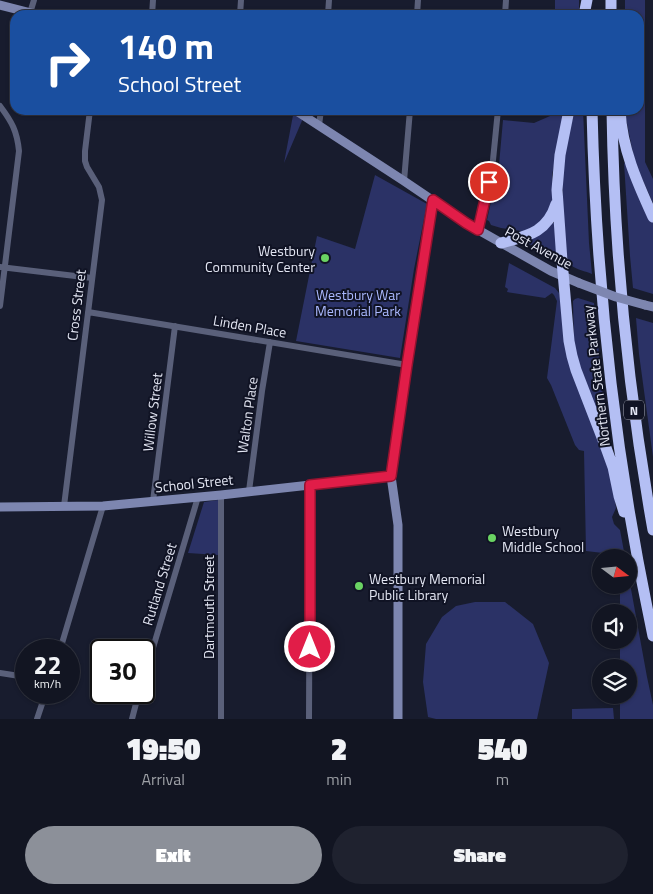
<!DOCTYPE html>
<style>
body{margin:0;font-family:"Titillium Web",sans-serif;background:#1f222f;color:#f1f3f6;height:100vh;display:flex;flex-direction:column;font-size:19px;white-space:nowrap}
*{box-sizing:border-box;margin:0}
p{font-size:16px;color:#9c9fa5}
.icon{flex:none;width:28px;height:28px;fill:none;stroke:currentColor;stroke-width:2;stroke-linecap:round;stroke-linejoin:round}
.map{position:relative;height:719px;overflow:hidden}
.details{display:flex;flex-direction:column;background:#121522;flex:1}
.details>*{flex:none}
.hud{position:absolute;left:10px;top:10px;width:634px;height:105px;border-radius:15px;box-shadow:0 1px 4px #0004,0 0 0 1px #313440;background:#1a4fa0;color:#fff;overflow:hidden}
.needle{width:32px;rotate:106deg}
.fabs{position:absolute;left:592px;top:549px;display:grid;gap:10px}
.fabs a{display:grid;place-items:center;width:45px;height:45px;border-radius:50%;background:#121522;box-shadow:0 1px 4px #0004,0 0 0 1px #313440;font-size:25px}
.speed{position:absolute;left:15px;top:639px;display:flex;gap:10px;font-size:25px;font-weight:700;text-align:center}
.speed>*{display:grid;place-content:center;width:65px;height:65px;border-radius:50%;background:#121522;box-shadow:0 1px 4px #0004,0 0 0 1px #313440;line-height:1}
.speed small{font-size:12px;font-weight:400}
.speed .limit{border:2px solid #111;border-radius:8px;background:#fff;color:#111}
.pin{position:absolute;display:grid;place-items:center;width:42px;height:42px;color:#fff;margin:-21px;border:2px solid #fff;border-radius:50%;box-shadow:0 1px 5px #0007}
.me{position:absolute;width:55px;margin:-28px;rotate:0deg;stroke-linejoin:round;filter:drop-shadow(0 0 4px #0008)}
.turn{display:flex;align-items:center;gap:18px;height:105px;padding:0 25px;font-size:22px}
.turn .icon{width:65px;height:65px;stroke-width:2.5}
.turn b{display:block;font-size:35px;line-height:42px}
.eta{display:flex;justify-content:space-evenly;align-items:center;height:85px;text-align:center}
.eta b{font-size:30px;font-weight:800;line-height:35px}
.button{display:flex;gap:10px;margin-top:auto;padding:10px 25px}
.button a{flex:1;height:58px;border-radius:30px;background:#8c9099;color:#fff;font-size:20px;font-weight:800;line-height:58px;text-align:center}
.button a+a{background:#1f222f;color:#f1f3f6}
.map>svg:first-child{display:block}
</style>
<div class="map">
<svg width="653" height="719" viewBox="0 0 653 719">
<rect width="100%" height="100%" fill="#181c2e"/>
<path fill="#2b3266" d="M555,0H579V15H555Z
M625,0H645V162L653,179V203L635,163L625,114V110H639V15H625Z
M294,110L304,116L284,163Z
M557,110H566L552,175L554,195L545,221L522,234L521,231L501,228L491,225L489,221L487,220L499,165L503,120L534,123L557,113Z
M575,110H583L589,243L592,274C586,271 576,270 571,265C561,256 562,174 564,159C566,142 571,126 575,110Z
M624,163L627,164L653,223V294L633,288L630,256Z
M375,175L427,204L414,269L400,358L296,341L317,236L355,249Z
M552,223H554L558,258L525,242V241Z
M509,263L555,288L559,293L607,462L612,479L616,508L612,517L614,524L620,530L625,557H620V555L586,551L584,451L579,450L575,445L551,385L547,378L557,301L554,295L552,293L545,298L507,292L508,289L505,287Z
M578,298L594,303L603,397L609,437L608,439L588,390L574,347L573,301L575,299Z
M636,318L653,323V457L639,354Z
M218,500V555L188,553L204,502Z
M629,578L647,677L653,705V719H620V695H629V668L620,667V640H629V612H620V585H629Z
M475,602H505L533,624L549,663L537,719H436L428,717L423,682L426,644L442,617L456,606Z
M613,708L614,719H572V709Z"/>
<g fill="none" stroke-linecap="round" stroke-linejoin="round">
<path stroke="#5a607a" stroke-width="6" d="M30,13L34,0
M152,15L153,0
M240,15L241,0
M328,15L329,0
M417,15L418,0
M505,15L506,0
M0,106C12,122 17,131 19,151L0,306
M319,125L321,110
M404,181L410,110
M478,229L492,170L498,110
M0,267L92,278
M88,312L407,365
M249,491L262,391L270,342
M221,495V719
M153,501L175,326
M64,506L102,200L99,187L87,167L85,161V151L90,110
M60,650L103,506
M0,673L26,677
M144,678L198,497
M37,719L46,692
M132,719L139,692
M309,719L310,485"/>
<path stroke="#7d86b0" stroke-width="9" d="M0,5L39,15
M295,110L404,181L466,223L551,271L579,283
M645,305L653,307
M0,507L103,506L221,495L391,476
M398,719V525L391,476L407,365L433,201"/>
<path stroke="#b4bff4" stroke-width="11" d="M584,15L587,0
M611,15V0
M569,110L560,155L557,190L562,261L569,341L572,356L576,370L605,445L613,467L619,496L624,512
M592,110C596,286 616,464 653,636
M612,110C614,250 628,391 653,530
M620,110C622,149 637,182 653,217
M501,243C527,236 547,233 556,204"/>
<path stroke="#7d86b0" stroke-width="9" d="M579,283L616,297L645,305"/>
</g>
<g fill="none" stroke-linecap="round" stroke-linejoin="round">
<g stroke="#92132f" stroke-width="12">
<path id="route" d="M310,647V485L391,476L407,365L433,200L466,223L478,230L489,182"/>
</g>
<use href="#route" stroke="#e11d48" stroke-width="9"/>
</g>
<g fill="#6ad363" stroke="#101324" stroke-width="2">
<circle cx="325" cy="258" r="5"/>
<circle cx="492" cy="538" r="5"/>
<circle cx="359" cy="586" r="5"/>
</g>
<g text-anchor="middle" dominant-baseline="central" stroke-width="4" stroke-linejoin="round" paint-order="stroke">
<rect fill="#101324" stroke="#a4a7b5" stroke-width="1" x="624" y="400.5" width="20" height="19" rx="4"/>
<g font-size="12" font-weight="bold" fill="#e3e6f3">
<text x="634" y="410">N</text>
</g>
<g font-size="14" fill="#e3e6f3" stroke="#101324">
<text transform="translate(539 247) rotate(28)">Post Avenue</text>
<text transform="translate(76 305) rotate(-83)">Cross Street</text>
<text transform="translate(250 326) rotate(10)">Linden Place</text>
<text transform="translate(596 376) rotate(-97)">Northern State Parkway</text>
<text transform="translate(152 412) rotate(-83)">Willow Street</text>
<text transform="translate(247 415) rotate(-82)">Walton Place</text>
<text transform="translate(194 483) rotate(-6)">School Street</text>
<text transform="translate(159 584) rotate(-73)">Rutland Street</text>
<text transform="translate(208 607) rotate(-90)">Dartmouth Street</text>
</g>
<g font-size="14" fill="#e3e6f3" stroke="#101324" text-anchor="start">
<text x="315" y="250" text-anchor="end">Westbury<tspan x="315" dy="16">Community Center</tspan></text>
<text x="502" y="530">Westbury<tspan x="502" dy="16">Middle School</tspan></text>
<text x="369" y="578">Westbury Memorial<tspan x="369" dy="16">Public Library</tspan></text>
</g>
<g font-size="14" fill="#abb9ff" stroke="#101324">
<text x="358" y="294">Westbury War<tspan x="358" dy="16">Memorial Park</tspan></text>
</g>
</g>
</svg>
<div class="fabs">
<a><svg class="needle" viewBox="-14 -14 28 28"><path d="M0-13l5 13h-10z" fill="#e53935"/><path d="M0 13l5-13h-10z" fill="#9c9fa5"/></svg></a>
<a><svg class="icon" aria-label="sound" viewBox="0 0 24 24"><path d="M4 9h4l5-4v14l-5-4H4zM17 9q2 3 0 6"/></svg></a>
<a><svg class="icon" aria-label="layers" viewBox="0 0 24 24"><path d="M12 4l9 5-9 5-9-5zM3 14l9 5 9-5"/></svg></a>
</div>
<div class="speed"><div>22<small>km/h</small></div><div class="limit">30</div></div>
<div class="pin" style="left:489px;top:182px;background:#d93025"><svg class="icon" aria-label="arrive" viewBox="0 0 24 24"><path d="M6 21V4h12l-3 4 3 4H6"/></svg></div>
<svg class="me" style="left:310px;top:647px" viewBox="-20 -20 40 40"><circle r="17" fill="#e11d48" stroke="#fff" stroke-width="3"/><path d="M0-11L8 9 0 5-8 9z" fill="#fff"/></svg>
<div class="hud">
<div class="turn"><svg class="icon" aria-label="right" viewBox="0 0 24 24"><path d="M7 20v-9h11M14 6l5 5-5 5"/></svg><div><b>140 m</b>School Street</div></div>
</div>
</div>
<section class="details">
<div class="eta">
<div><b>19:50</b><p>Arrival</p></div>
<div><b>2</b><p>min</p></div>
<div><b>540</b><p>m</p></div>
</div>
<div class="button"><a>Exit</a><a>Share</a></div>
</section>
